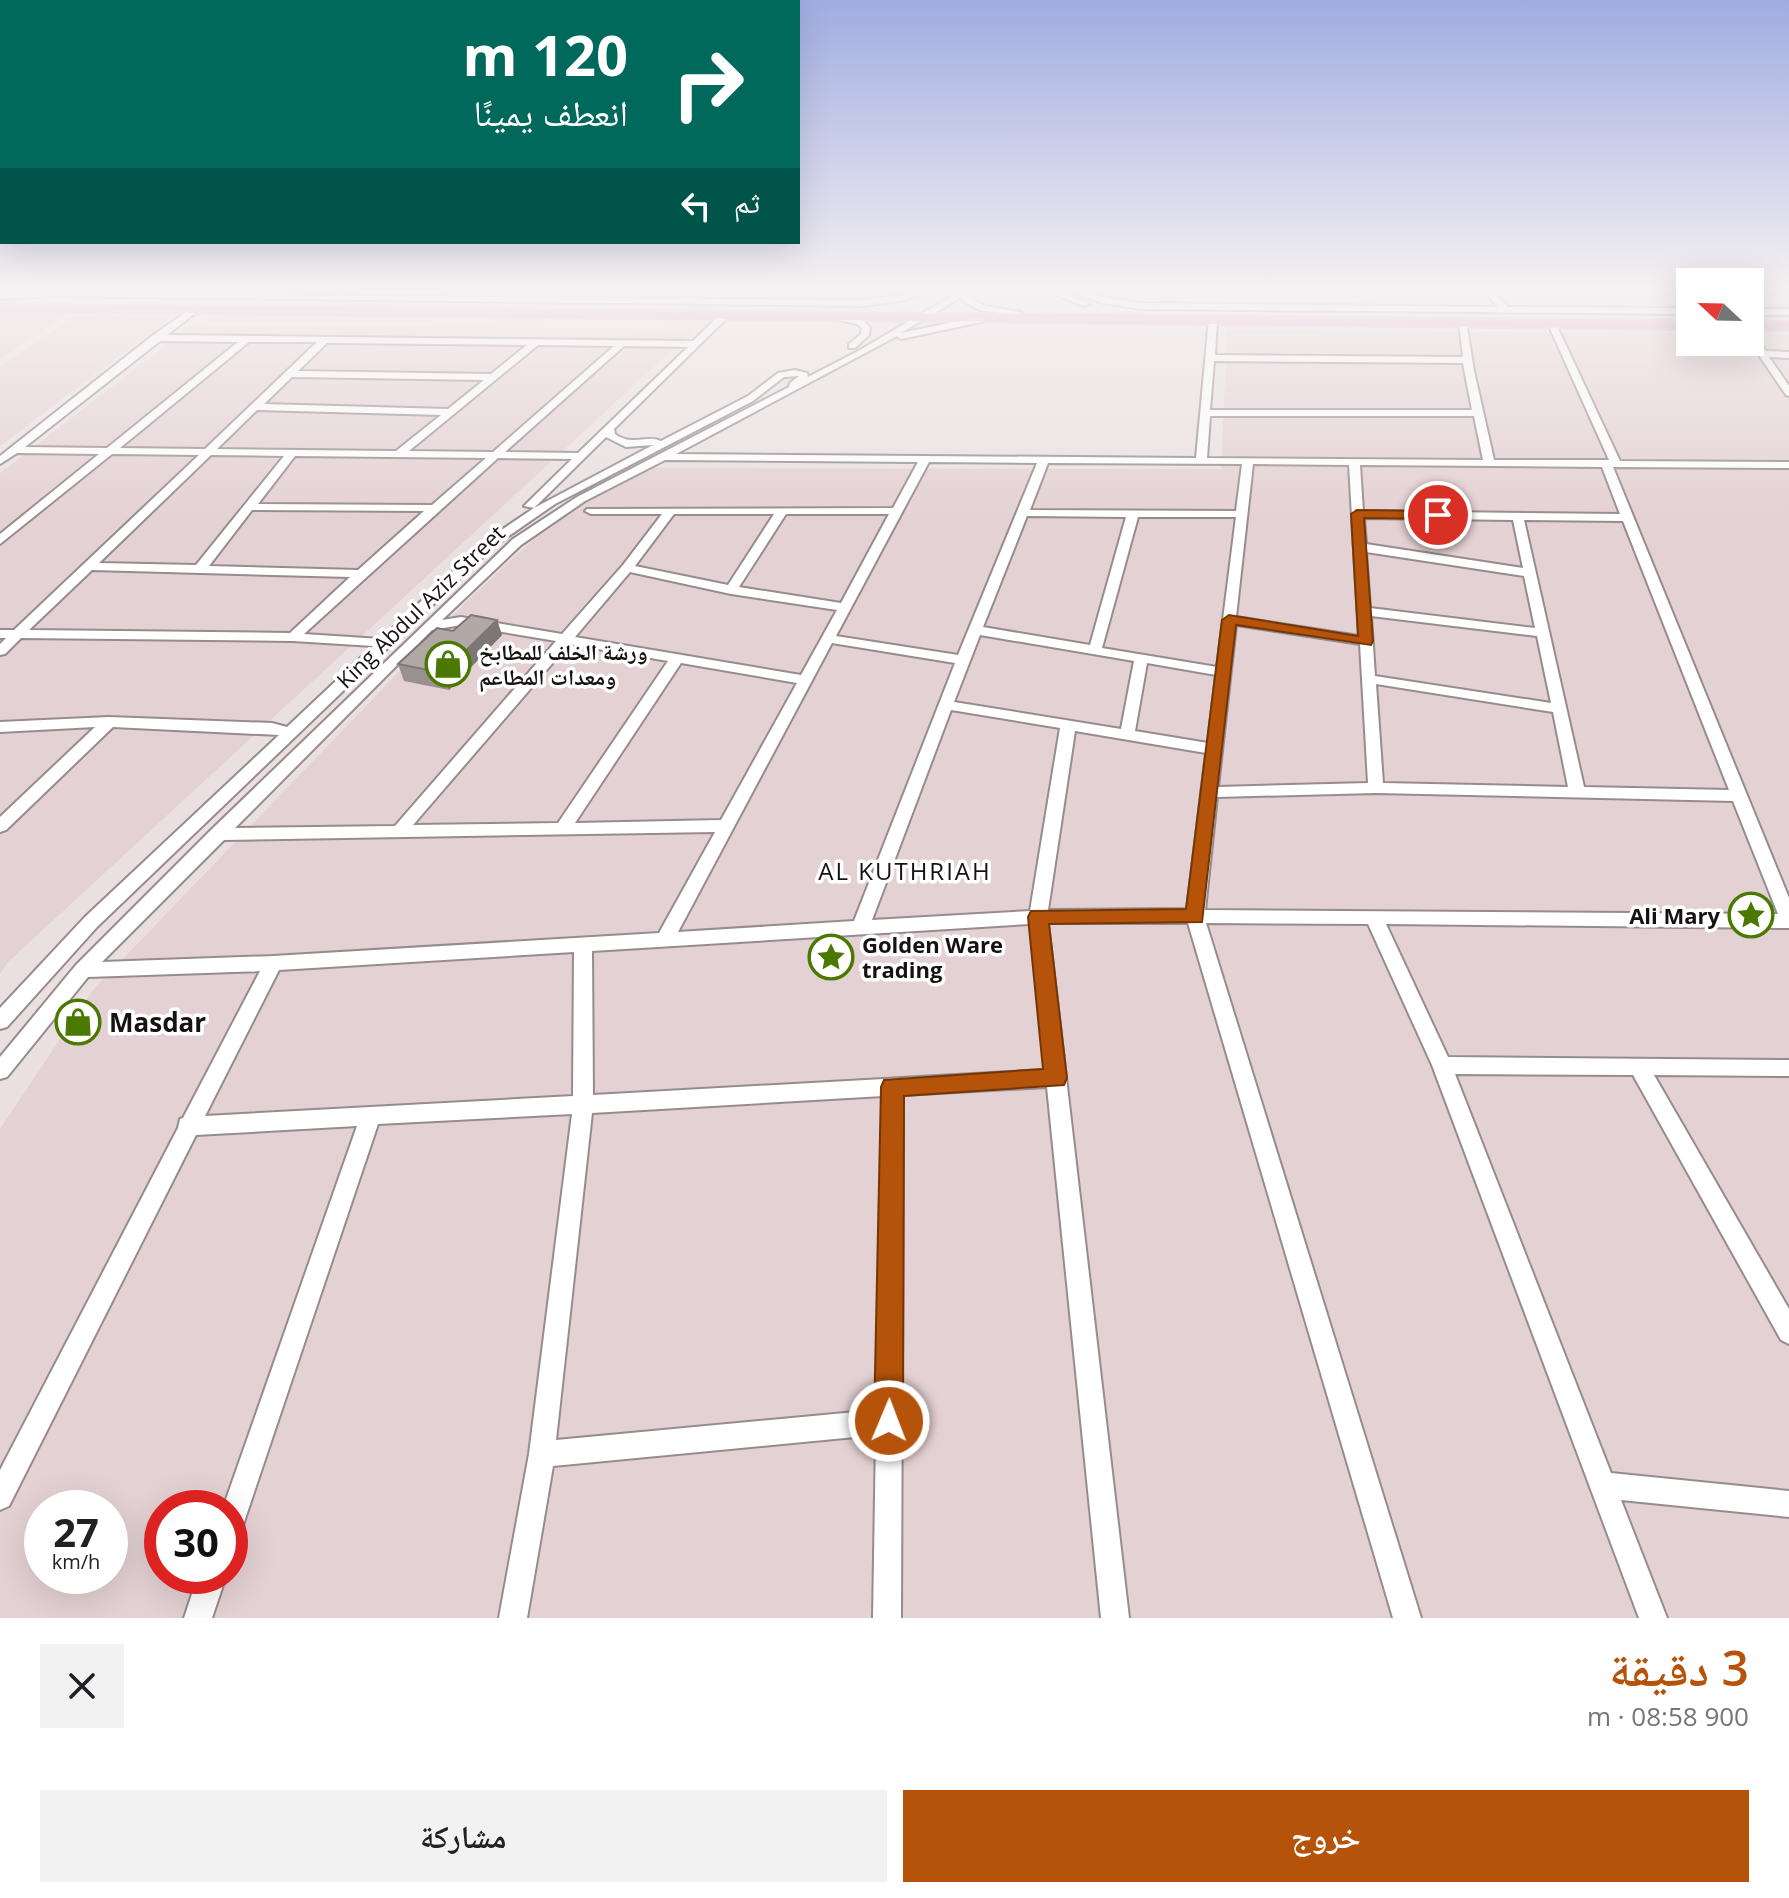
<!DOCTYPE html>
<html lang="ar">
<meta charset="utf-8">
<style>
body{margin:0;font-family:"Open Sans","Noto Naskh Arabic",sans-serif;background:#f2f2f2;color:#202124;direction:rtl;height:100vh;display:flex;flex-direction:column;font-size:30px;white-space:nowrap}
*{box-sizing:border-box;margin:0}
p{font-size:26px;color:#757577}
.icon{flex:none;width:44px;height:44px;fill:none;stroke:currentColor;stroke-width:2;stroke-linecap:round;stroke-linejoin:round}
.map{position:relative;height:1618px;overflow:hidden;direction:ltr}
.sheet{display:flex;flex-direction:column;background:#fff;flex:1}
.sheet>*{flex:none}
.guide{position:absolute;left:0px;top:0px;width:800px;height:244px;box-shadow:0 8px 32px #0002;direction:rtl;background:#00695c;color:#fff;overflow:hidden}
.needle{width:52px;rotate:292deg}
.buttons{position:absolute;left:1676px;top:268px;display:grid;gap:16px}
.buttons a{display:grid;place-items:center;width:88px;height:88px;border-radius:0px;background:#fff;box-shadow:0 8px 32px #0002;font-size:40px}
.speed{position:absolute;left:24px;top:1490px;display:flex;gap:16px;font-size:40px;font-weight:700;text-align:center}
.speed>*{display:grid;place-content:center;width:104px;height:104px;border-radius:50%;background:#fff;box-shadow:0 8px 32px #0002;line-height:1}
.speed small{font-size:20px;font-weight:400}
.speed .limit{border:12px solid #d22;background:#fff;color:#111}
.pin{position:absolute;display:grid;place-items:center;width:68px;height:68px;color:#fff;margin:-34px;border:4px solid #fff;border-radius:50%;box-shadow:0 2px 8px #0007}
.me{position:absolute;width:88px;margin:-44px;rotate:1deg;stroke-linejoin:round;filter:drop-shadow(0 0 6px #0008)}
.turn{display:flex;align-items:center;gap:28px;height:168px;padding:0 40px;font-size:36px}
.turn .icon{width:104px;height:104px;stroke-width:2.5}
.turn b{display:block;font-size:56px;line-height:68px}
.then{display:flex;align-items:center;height:76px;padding:0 40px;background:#0003;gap:16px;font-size:30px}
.round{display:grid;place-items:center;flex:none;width:84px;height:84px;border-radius:0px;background:#f2f2f2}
.head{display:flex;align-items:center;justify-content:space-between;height:136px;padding:0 40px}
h1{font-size:48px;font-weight:600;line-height:60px;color:#b45309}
.action{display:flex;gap:16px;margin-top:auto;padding:16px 40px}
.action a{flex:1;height:92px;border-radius:0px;background:#b45309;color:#fff;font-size:32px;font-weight:600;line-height:92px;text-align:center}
.action a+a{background:#f2f2f2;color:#202124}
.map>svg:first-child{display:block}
</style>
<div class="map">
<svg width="1789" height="1618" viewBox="0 0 1789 1618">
<rect width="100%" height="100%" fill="#eae0e1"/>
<path fill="#e4d1d3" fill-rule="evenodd" d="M1108,293H1690V301L1135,296Z
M0,313H70L0,359Z
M77,315H174L0,446V366Z
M192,325L695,329L9,961L0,974V473Z
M1227,330L1690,334V342H1750V335H1789V1618H0V1129L93,990L465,603L549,525L594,498L650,468L1221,469ZM42,1508H110V1576H42ZM162,1508H230V1576H162Z"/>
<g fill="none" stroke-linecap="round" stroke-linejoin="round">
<g stroke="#968c8d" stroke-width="4">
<path id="minor" d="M26,293L863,300L923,293L901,301L863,306L50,296L0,299V295Z
M957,293H973L971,298L984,306L1021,312L1017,315L979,310L963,301V296L901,333L988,315L992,318L991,320L901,339L897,336L676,454L1196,458L1209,319L1213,316L1217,319L1215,355L1463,357L1459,323L1466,321L1474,371L1494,460H1609L1548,324L1555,322L1620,461L1789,462V468L1613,467L1789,898V928L1386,924L1448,1057L1789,1060V1076L1654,1075L1789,1309V1344L1781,1340L1633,1075L1455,1074L1611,1473L1789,1491V1517L1621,1500L1667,1618H1639L1432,1065L1368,924L1206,923L1421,1618H1393L1188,923H1048L1129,1618H1101L1047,1087L903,1095L901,1618H873L876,1435L553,1466L527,1618H499L529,1454L572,1114L378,1124L243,1525L239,1534L230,1538V1508H223L357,1126L196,1135L9,1506L0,1510V1470L178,1128L180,1119L183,1118L260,971L88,977L7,1077L0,1079V1057L76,965L211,830L513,539L577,497L789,387L790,383L799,376L784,377L753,401L555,504L493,547L97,927L7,1027L0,1029V1008L85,917L279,735L113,727L6,830L0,832V817L95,727L0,732V722L109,717L272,723L287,727L373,646L293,641L21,638L5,654L0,655V644L6,638H0V630H14L199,455L112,454L0,544V534L99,454L17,453L0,464V456L152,336L195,306L198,307V311L167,335L693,341L723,312H729V316L614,429L615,434C633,447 646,434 661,441L748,396L778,373L795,370L807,373L808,377L860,350ZM160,341L238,342L107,448L25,447ZM249,342H317L205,449L120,448ZM327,343L527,345L491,374L298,371ZM538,345L614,346L493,452L409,451ZM624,346L688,347L578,453L505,452ZM1214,361L1463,363L1472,410H1210ZM292,377L484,380L448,409L264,404ZM257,410L441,415L396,451L217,449ZM1210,416H1474L1483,460L1207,458ZM606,437L626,447L653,445L534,508ZM211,455L284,456L196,565L99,563ZM295,456L486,458L432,505L258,504ZM498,458L572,459L524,506L534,508L485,541L381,639L304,634ZM665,460L918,462L893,508L587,509L585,511L591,514H662L623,565L562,634L461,617L442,620L521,545L585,501ZM929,462L1037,463L958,655L836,636ZM1048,463L1242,464L1236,511L1030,510ZM1253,464L1349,465L1359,636L1236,617ZM1360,465L1602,467L1620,514L1363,511ZM252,510L424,511L358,570L209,566ZM674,514H774L728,585L635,566ZM786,514H889L841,603L739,587ZM1027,516L1126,517L1090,645L983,627ZM1138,517H1236L1217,667L1102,648ZM1364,518L1513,520L1523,568L1366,544ZM1524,520L1623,521L1729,790L1584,787ZM1366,552L1524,576L1535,628L1370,608ZM92,570L350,577L290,633L29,630ZM630,572L731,594L837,610L801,675L575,637ZM1371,616L1537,636L1551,703L1375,676ZM461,625L556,641L395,826L235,828L432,630ZM1236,625L1360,644L1368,783L1218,787ZM980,635L1134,661L1121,729L954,702ZM832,643L955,663L854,921L678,932ZM569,644L668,661L558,823L413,825ZM681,663L797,683L721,820L575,823ZM1147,663L1216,675L1208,743L1135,731ZM1376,684L1553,712L1568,787L1383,783ZM951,710L1060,728L1030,911L872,920ZM1075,731L1206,753L1187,909L1048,910ZM1376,793L1733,801L1778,914L1205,910L1217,797ZM715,832L659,933L273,956L102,962L224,840ZM1030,924L1045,1070L593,1095L592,951ZM574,952L573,1096L205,1116L279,970ZM883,1096L877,1410L556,1440L592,1113Z
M1052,293H1063L1090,304L1083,306Z
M1073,293C1094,293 1119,301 1141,303L1498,307L1486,293H1494L1508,307L1690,308V314L1141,309L1103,303Z
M1750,309H1789V315H1750Z
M832,313L863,320L870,328L869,335L855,348H849V344L861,334L862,328L857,324L829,318L828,316Z
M1750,332L1766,351L1789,352V358L1769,357L1789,386V396L1786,395L1750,342Z
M198,1576H226L212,1618H184Z"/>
</g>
<g stroke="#c2c1c2" stroke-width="4">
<path id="major" d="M0,305L1690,321V329L0,311Z
M1750,322H1789V330H1750Z"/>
</g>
<use href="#minor" fill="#fff" fill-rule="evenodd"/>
<use href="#major" fill="#e69fc7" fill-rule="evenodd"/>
</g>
<path fill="#999190" d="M497,620L502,635L449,690L404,681L398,664L453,631Z"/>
<path fill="#7d7675" d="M497,620L502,635L449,690L443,673Z"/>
<path fill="#b2a9a7" stroke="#7d7675" stroke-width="2" d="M471,615L497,620L443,673L398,664L437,628L453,631Z"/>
<linearGradient id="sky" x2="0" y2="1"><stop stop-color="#a0ace2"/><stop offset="0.56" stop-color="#f6f1f2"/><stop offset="1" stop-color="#f6f1f2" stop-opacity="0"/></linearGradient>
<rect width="1789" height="519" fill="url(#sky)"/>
<path fill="#b45309" stroke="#753606" stroke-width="2" d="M1357,510L1438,511L1444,515L1438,519L1364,518L1373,641L1371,645L1236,625L1202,922L1049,924L1067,1078L1064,1085L904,1096L903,1421L899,1431L889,1435L879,1431L874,1421L881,1087L884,1080L1043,1069L1028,917L1031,911L1186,909L1222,620L1229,615L1358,636L1351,514Z"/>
<defs>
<g id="shop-ring" transform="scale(2.3)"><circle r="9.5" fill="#fff" stroke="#4b7900" stroke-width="1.5"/><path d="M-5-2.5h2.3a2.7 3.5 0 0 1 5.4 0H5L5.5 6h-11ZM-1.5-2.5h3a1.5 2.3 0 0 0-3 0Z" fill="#4b7900"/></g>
<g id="sight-ring" transform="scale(2.3)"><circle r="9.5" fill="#fff" stroke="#4b7900" stroke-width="1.5"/><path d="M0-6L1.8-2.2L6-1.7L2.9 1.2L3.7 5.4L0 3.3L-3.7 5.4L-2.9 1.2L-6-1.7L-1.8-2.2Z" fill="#4b7900"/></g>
</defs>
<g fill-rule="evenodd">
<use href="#shop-ring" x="448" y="664"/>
<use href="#sight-ring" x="1751" y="915"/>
<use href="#sight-ring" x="831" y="957"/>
<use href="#shop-ring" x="78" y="1022"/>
</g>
<g text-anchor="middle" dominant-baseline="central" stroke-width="7" stroke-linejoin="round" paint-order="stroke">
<g font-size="22" fill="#161213" stroke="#fff">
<text transform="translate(420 606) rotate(-44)">King Abdul Aziz Street</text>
</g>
<g font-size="22" font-weight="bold" fill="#161213" stroke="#fff" text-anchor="start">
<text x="479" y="651">ورشة الخلف للمطابخ<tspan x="479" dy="25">ومعدات المطاعم</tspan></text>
<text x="1720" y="915" text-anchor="end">Ali Mary</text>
<text x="862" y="944">Golden Ware<tspan x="862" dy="25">trading</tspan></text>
</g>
<g font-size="24" letter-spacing="2" fill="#161213" stroke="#fff">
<text x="905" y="870">AL KUTHRIAH</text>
</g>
<g font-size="26" font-weight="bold" fill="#161213" stroke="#fff" text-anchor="start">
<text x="109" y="1022">Masdar</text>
</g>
</g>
</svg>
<div class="buttons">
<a><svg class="needle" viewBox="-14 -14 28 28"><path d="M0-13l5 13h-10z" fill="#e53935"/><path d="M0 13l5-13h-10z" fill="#757577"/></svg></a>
</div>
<div class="speed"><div>27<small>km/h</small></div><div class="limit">30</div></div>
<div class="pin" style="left:1438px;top:515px;background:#d93025"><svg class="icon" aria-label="arrive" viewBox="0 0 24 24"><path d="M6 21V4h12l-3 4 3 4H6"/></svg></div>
<svg class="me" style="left:889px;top:1421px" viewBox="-20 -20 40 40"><circle r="17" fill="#b45309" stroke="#fff" stroke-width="3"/><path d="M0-11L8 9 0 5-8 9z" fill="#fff"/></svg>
<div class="guide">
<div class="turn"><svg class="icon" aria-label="right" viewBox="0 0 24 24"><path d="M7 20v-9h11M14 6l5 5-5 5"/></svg><div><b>120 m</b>انعطف يمينًا</div></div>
<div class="then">ثم<svg class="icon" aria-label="left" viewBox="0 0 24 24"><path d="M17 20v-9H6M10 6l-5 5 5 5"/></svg></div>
</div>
</div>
<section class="sheet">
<div class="head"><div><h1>3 دقيقة</h1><p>900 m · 08:58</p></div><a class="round"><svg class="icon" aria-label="close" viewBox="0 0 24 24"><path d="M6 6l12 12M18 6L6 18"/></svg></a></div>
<div class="action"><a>خروج</a><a>مشاركة</a></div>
</section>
